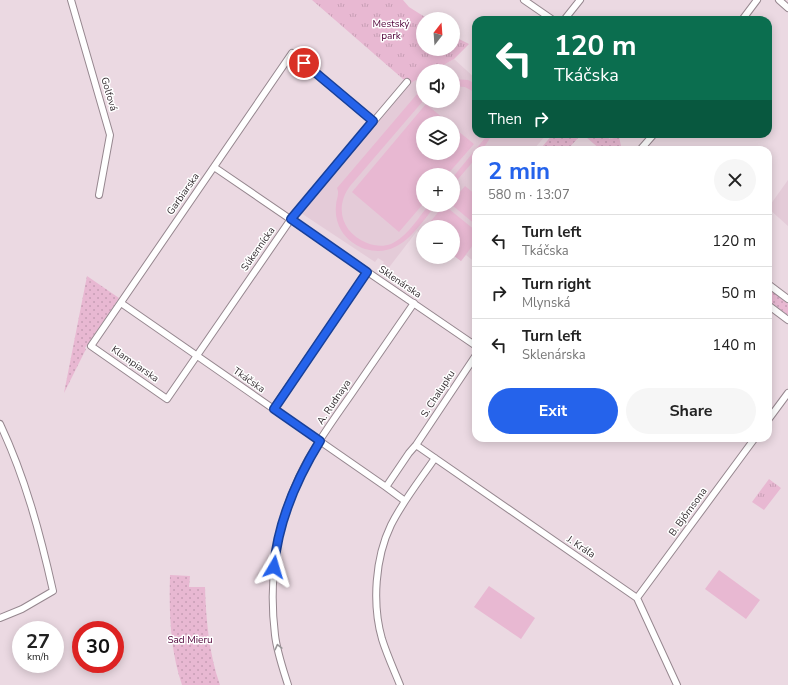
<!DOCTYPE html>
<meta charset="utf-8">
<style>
body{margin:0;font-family:"Nunito Sans",sans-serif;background:#f6f6f6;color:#222;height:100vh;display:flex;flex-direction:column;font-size:15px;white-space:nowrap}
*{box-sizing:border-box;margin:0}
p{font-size:13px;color:#767676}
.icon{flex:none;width:22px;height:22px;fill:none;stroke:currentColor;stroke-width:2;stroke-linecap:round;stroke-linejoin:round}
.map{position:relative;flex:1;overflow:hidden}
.side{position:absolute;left:472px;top:146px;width:300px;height:296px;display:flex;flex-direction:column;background:#fff;border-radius:12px;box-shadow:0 2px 10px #0003}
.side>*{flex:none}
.top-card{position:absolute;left:472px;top:16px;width:300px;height:122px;border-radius:12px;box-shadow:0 2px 10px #0003;background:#0b6e4f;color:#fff;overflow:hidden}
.needle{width:26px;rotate:17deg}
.fabs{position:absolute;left:416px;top:12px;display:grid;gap:8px}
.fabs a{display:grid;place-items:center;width:44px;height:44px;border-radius:50%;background:#fff;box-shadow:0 2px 10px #0003;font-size:20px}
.speed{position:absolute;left:12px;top:621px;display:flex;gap:8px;font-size:20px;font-weight:700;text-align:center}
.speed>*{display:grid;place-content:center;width:52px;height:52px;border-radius:50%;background:#fff;box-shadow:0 2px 10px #0003;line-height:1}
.speed small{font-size:10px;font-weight:400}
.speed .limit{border:6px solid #d22;background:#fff;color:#111}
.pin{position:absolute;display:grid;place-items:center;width:34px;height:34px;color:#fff;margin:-17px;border:2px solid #fff;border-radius:50%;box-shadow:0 1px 4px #0007}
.me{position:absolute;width:44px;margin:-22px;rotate:7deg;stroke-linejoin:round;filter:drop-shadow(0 0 3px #0008)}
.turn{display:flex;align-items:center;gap:14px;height:84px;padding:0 16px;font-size:18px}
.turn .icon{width:52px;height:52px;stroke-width:2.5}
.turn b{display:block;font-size:28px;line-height:34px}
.then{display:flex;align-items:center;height:38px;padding:0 16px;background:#0003;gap:8px;font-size:15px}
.round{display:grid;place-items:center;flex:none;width:42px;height:42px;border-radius:21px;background:#f6f6f6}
.headline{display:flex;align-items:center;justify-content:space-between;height:68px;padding:0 16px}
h1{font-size:24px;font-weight:700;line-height:30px;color:#2563eb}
.primary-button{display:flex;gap:8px;margin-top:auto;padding:8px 16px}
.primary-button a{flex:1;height:46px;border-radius:24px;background:#2563eb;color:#fff;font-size:16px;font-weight:700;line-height:46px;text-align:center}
.primary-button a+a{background:#f6f6f6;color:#222}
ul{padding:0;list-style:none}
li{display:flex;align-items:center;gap:12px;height:52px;padding:0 16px;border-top:1px solid #e0e0e0}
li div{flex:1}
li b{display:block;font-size:15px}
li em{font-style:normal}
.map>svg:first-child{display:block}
</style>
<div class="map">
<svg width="788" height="685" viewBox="0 0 788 685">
<defs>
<pattern id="grass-dots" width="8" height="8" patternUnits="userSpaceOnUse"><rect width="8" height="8" fill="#e8b8d2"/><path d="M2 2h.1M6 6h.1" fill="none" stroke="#c79eb5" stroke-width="1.8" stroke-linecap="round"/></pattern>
<pattern id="park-tufts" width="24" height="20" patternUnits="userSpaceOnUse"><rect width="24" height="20" fill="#e8b8d2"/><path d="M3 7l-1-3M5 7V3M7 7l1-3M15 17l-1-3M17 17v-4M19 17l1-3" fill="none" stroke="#c79eb5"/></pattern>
</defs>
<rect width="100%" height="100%" fill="#ebd9e2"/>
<path fill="#e4cbd8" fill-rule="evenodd" d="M454,59L476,79V134H547L533,150H476V263L466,255L461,261L453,255V227H423V235L417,231L387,270L381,266L384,262L378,258L375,262L301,213L411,83L423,76V101H453V71H433ZM423,123H453V153H423ZM423,175H453V205H423Z
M788,180V226L768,208Z"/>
<path fill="url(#grass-dots)" d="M553,134H573L578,138L567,150H545L542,147Z
M589,134H608L609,139L619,137L622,150H601L586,137Z
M87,276L119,298L85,348L86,349L64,393Z
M768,288L788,304V315L768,300Z
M170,575L190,576L189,587H205C206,620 209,654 220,685H182C170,649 169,613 170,575Z"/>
<path fill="url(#park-tufts)" d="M312,0H403L409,7L428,19H423V49H453V36L469,44L454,59L433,71H423V76L411,83L403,79Z
M769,479L781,488L764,510L752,502Z"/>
<path fill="#e8b8d2" d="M453,79L468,80L476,84V93L465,87L453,86Z
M423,87V101L350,186C334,208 342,233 367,243C375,246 383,247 391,244C407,237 418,218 429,205H436C417,228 400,259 365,249C356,246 346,239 341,230C337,223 335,214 336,206C336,199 340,194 337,188Z
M426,104L449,123H423V153H453V127L474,144L447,175H423V204L399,232L352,192Z
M487,134H493L482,150H476V158L453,185V177L485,138Z
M465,186L476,195V225L452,205L453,200Z
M444,205L476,231V241L461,261L453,255V227H426Z
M719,570L760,600L746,619L705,589Z
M489,586L535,618L521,639L474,607Z"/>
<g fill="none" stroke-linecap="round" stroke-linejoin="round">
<g stroke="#96878f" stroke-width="8">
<path id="street" d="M71,0L110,135L99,195
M524,0L553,20
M779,0L788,8
M564,20L580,0
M742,20L757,0
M373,121L292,53L91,346L167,399L291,219L407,82
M640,150L654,134
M214,167L476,346
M768,284L788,299
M121,303L386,487
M768,305L788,320
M273,409L367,272
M768,420L788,393
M0,424C25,477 40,533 53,591L22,609L0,618
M416,445L637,598L677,685
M405,501L386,487L409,453L416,445L476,355
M637,598L755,438
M288,685C283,669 277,652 275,635C268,577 277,520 304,467C317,442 334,419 350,396C371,365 393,334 414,303
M400,685C394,670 387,655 382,639C372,604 375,558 391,525C403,501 420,480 435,458"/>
</g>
<use href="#street" stroke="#fff" stroke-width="6"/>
</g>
<defs><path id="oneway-chevron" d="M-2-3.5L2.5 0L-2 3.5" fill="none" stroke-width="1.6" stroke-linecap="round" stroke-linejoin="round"/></defs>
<use stroke="#989597" href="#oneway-chevron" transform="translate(278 647) rotate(-104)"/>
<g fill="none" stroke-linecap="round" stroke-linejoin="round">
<g stroke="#184099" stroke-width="10">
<path id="route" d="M274,567C278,521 296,480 320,441L274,409L367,272L291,219L373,121L304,63"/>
</g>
<use href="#route" stroke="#2563eb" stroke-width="7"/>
</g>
<g text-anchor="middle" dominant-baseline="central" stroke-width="3" stroke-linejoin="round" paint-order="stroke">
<g font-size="10" fill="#500339" stroke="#fff">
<text x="391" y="24">Mestský<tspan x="391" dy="12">park</tspan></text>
<text x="190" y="640">Sad Mieru</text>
</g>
<g font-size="10" fill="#322b2f" stroke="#fff">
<text transform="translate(109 94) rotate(74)">Golfová</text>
<text transform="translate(183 194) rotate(-55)">Garbiarska</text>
<text transform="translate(258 249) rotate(-55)">Súkennícka</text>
<text transform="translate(400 282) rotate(34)">Sklenárska</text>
<text transform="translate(135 364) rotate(35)">Klampiarska</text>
<text transform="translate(249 380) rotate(35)">Tkáčska</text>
<text transform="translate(438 394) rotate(-57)">S. Chalupku</text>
<text transform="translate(334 402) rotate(-56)">A. Rudnaya</text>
<text transform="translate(688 512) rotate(-54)">B. Bjőrnsona</text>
<text transform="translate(581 547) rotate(34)">J. Kráľa</text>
</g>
</g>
</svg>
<div class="fabs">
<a><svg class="needle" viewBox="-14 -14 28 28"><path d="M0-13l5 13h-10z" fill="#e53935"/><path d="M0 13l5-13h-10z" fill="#767676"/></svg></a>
<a><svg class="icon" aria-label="sound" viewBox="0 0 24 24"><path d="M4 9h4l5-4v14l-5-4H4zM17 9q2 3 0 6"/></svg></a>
<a><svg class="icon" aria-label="layers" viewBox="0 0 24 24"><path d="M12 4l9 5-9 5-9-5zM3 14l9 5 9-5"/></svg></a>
<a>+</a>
<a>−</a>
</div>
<div class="speed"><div>27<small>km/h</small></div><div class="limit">30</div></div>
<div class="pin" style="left:304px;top:63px;background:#d93025"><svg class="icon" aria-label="arrive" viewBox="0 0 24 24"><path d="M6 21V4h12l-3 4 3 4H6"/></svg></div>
<svg class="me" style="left:274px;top:567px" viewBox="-20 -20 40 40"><path d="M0-17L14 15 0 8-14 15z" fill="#2563eb" stroke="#fff" stroke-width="4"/></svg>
<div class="top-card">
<div class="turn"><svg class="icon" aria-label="left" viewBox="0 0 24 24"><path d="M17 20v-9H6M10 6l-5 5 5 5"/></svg><div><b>120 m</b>Tkáčska</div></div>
<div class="then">Then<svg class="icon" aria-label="right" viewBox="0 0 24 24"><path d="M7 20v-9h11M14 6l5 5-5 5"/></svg></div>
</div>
<section class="side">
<div class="headline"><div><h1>2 min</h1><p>580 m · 13:07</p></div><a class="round"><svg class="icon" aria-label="close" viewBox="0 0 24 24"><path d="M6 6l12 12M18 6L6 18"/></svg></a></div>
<ul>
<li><svg class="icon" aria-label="left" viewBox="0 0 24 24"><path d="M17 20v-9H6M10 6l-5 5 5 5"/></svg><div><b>Turn left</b><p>Tkáčska</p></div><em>120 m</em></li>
<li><svg class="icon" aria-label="right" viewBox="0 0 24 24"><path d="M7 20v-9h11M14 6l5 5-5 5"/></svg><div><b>Turn right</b><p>Mlynská</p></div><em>50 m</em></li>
<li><svg class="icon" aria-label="left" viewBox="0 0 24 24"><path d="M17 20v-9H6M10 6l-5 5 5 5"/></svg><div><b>Turn left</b><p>Sklenárska</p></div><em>140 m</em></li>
</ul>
<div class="primary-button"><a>Exit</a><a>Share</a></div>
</section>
</div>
